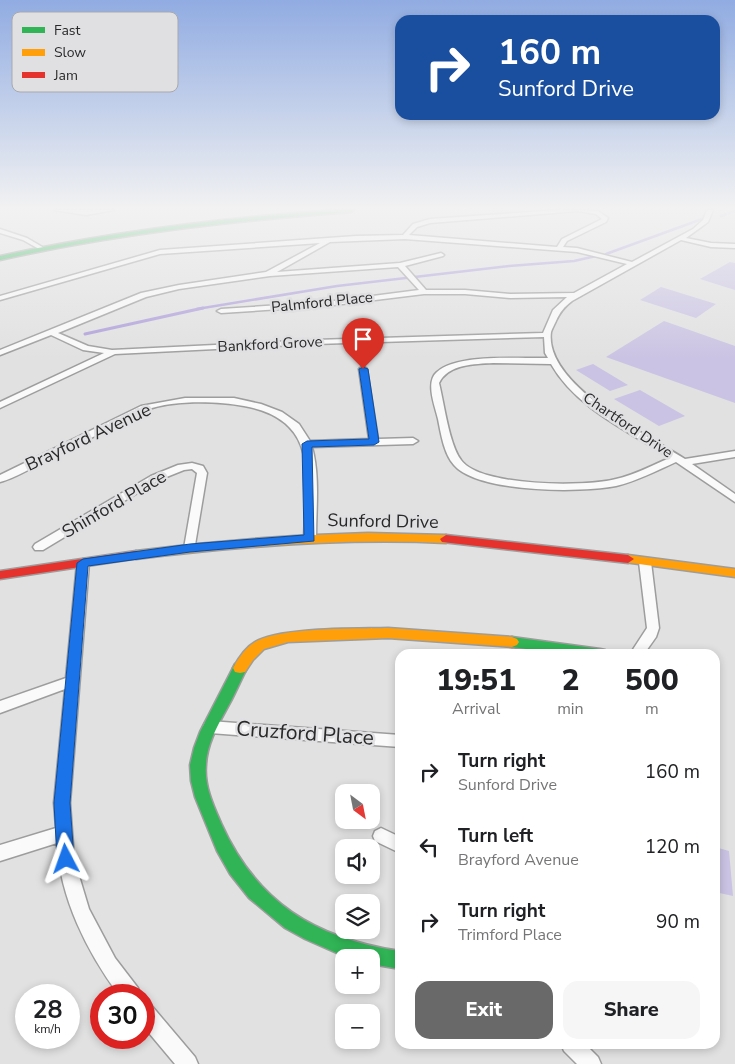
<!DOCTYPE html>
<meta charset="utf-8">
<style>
body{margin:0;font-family:"Nunito Sans",sans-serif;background:#f6f6f6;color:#202124;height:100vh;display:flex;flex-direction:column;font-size:19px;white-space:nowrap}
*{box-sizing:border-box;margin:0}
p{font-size:16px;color:#757577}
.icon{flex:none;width:28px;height:28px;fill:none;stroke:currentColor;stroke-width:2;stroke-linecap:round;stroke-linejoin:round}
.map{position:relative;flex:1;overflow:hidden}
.details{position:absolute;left:395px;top:649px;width:325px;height:400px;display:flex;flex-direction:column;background:#fff;border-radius:15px;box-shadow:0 2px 8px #0003}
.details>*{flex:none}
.top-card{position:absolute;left:395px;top:15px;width:325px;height:105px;border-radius:15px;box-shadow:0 2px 8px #0003;background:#1a4fa0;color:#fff;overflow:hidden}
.needle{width:32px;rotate:148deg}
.controls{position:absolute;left:335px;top:784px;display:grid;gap:10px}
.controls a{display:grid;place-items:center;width:45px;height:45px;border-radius:10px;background:#fff;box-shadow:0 2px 8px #0003;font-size:25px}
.speed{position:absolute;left:15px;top:984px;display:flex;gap:10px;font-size:25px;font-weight:700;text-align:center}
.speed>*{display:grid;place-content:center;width:65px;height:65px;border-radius:50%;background:#fff;box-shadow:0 2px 8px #0003;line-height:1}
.speed small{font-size:12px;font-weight:400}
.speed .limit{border:8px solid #d22;background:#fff;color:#111}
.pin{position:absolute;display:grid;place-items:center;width:42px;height:42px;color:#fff;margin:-51px -21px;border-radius:50% 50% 50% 0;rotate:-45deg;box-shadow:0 0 5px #0007}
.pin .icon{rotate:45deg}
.me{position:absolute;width:55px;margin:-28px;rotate:356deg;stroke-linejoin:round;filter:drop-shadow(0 0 4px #0008)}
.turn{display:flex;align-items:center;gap:18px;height:105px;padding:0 20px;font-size:22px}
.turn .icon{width:65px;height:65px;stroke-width:2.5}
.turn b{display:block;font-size:35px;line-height:42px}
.eta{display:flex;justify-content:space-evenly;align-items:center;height:85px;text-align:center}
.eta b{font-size:30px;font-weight:800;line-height:35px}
.primary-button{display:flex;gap:10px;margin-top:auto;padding:10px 20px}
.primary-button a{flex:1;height:58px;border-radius:15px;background:#69696a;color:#fff;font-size:20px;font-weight:800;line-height:58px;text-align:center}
.primary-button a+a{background:#f6f6f6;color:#202124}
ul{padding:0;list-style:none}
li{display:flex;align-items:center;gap:15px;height:75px;padding:0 20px}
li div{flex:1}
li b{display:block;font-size:19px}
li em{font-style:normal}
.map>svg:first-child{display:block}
</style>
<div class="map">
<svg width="735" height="1064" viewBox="0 0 735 1064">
<rect width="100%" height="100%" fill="#e1e1e2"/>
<path fill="#cac3e3" d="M730,262L735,263V290L700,279Z
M661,287L716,304L696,318L640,300Z
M664,321L735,346V403L606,357Z
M593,364L628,385L610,391L576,370Z
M640,390L685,416L659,426L614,399Z
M715,847L729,851L733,896L715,892Z"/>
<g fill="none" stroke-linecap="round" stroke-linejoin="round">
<path stroke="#ae9fda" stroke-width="2.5" d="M721,216L735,211
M606,254L702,219
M197,309L337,286L509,266L574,261L596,256"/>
<path stroke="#ae9fda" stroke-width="3" d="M85,334L203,308"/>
<g stroke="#9d9d9e" stroke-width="3">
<path id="street" d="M54,210H114L86,215Z
M558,210L598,211L608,218L606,222L567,241L563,247L577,248L632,262L693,229L703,220L707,210H713L708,222L686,238L711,243L735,244V248L711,247L681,240L572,301C564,307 560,312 556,321C554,325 552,329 551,332C544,385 648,435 685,459L735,451V457L692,464L735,494V502L676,462C656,471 637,481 616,486C582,493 478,493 454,465C444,454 441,434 438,419C435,406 425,382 437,372C458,353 521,359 548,358L545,353L544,337L315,344L115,354L0,408V402L104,353L83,350L51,335L0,355V350L141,293L179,285L266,272L320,243L160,254L0,300V296L160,250L356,236L403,235L413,224L430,219ZM578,211L596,214L602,219L562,239L557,247L409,235L417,227L430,223ZM405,239L577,252L627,264L574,293L510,294L465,290H426L405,266L443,256L444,255L441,253L400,263L277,272L330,242ZM398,267L419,290L326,302L221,309L217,311L221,313L326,306L424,294H465L510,298L567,297L553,310L543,333L315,340L112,350L88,346L58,333L146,297L179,289L270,276ZM493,363L551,364C576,408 628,431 670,458C652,465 635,475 616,479C586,487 480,487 461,460C449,444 444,403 439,383C448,364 475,364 493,363Z
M0,229L27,238L44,248L39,249L23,240L0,233Z
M363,366L367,369L378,439L413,438L418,441L413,444L312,447C320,476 316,508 316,538L314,541H306L304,538C306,477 321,420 244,406C216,401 173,400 146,410C136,414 126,421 116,426C93,437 70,448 48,459C33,467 16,478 0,482V475L141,406L185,398H234L261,404L282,412L299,424L310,441L369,439L359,369Z
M192,463L203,466L207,473L194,551H186L184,548L197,473L192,469L184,470L159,480L43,550H35L33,547L35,544L151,476L178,465Z
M645,558L651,562L659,628L656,637L644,654H630L647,628L639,562Z
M83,559L89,563L70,803L74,859L89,909L115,958L138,988L140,995H119C87,952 60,898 57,843L0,861V845L56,828L54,803L65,689L0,713V701L66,678L77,563Z
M210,721L400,735V747L210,733L205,731L203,727L205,723Z
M381,828L400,837V853L375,841L373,836L375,831Z
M144,1002L151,1005L195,1057L198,1064H175L144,1027Z
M561,1044H585L598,1057L601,1064H577L564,1051Z"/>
</g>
<g stroke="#9d9d9e" stroke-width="3">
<path id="fast" d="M334,210H354L351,212C233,221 116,234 0,260V256C110,232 221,218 334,210Z
M512,637L600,649L605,650L607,654H562L512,647L507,645L505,642L507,639Z
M240,663L245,664L247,668C242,678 237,689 232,699C221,720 207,741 206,765C204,785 213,805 221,823C257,903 315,938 400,951V969L371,964V958H348L305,939L285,928L249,898L230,874L217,851L195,797L191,781L190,765L194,748L200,732L235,664Z"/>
</g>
<g stroke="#9d9d9e" stroke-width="3">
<path id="slow" d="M368,533L446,535L452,539L446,543C342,538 239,546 136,559L130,555L136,551C213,541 290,535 368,533Z
M628,555L735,569V577L624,562L622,559L624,556Z
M388,628L512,637L517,639L519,642L517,645L512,647L388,638L288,642L264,649L253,660L245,672L240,673L235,672L233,668C238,659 246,647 255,642C280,627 357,629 388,628Z"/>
</g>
<g stroke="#9d9d9e" stroke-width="3">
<path id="jam" d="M446,535L628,555L634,559L628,563L442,542L440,539Z
M136,551L142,555L140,558L0,579V571Z"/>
</g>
<use href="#street" fill="#fafafb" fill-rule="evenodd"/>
<use href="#fast" fill="#30b455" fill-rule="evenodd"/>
<use href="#slow" fill="#ff9f0a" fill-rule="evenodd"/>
<use href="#jam" fill="#e5322d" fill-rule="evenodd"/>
</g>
<linearGradient id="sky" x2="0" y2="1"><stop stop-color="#91ace2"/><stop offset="0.58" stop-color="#f2f2f2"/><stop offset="1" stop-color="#f2f2f2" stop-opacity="0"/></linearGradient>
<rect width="735" height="359" fill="url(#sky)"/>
<path fill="#1a73e8" stroke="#114b97" d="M363,367L368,369L379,442L374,445L312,447L314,541L190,552L88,566L70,803L74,859L72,864L66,867L60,864L57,859L54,803L77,563L83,559L190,544L304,535L302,444L307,441L369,439L359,369Z"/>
<g text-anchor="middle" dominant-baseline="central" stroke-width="5" stroke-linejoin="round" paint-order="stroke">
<g font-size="15" fill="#29292a" stroke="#e0e0e3">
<text transform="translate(322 302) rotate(-6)">Palmford Place</text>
<text transform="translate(270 344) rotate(-3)">Bankford Grove</text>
<text transform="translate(628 425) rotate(34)">Chartford Drive</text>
</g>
<g font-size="18" fill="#29292a" stroke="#e0e0e3">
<text transform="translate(88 437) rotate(-25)">Brayford Avenue</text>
<text transform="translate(114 504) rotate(-30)">Shinford Place</text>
<text transform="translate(383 521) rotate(1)">Sunford Drive</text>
</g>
<g font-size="21" fill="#29292a" stroke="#e0e0e3">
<text transform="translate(305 733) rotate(4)">Cruzford Place</text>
</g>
</g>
<rect x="12" y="12" width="166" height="80" rx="8" fill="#e0e0e3" stroke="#a9a9ac" stroke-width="1"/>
<rect x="22" y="27" width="23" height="6" fill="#30b455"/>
<rect x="22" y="49" width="23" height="7" fill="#ff9f0a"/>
<rect x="22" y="72" width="23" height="6" fill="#e5322d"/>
<g font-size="14" fill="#29292a">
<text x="54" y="35">Fast</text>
<text x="54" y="57">Slow</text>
<text x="54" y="80">Jam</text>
</g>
</svg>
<div class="controls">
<a><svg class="needle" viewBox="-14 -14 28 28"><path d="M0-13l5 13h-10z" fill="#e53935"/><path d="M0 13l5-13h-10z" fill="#757577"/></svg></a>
<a><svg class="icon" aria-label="sound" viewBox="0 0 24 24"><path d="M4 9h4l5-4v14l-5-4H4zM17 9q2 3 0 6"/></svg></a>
<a><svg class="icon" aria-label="layers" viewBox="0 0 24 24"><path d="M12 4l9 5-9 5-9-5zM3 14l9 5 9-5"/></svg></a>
<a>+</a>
<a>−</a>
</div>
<div class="speed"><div>28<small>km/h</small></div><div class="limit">30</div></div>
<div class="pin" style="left:363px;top:369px;background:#d93025"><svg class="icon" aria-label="arrive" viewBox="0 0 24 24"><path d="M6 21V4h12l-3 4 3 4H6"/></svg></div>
<svg class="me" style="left:66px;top:859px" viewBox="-20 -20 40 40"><path d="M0-17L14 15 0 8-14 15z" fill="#1a73e8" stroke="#fff" stroke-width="4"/></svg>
<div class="top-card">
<div class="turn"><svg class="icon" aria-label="right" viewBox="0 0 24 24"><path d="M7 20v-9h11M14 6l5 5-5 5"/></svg><div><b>160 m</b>Sunford Drive</div></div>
</div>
<section class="details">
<div class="eta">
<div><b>19:51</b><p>Arrival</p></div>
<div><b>2</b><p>min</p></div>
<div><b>500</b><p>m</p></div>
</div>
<ul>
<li><svg class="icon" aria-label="right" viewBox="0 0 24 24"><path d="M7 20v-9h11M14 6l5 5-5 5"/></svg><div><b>Turn right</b><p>Sunford Drive</p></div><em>160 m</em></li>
<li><svg class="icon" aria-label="left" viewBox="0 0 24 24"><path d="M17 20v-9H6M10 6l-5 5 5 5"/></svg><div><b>Turn left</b><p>Brayford Avenue</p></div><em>120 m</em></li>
<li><svg class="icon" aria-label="right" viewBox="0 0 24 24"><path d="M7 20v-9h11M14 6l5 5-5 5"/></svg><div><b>Turn right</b><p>Trimford Place</p></div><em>90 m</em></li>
</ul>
<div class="primary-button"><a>Exit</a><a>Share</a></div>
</section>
</div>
